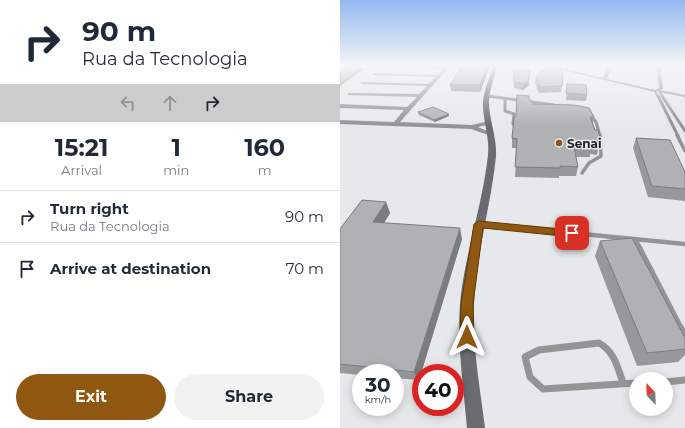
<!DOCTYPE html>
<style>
body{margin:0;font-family:Montserrat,sans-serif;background:#f2f2f3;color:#1f2937;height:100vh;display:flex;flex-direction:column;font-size:15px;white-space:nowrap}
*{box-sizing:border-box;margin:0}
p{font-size:13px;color:#747a83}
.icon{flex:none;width:22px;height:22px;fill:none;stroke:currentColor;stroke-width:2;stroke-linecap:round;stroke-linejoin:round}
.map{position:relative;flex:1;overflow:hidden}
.details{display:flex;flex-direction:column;background:#fff;width:340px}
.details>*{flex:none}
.banner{background:#fff;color:#1f2937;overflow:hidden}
.needle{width:26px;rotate:337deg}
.buttons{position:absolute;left:289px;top:372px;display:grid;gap:8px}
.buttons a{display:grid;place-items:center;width:44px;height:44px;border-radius:50%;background:#fff;box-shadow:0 2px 10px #0003;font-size:20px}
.speed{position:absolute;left:12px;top:364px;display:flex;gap:8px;font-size:20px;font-weight:700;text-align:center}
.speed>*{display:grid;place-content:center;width:52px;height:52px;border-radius:50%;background:#fff;box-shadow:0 2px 10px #0003;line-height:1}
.speed small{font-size:10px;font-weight:400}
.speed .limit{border:6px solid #d22;background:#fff;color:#111}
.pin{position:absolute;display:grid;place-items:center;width:34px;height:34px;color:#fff;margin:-17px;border-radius:8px;box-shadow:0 2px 6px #0006}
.me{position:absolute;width:44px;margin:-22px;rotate:0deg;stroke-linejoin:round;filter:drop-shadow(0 0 3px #0008)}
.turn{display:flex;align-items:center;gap:14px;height:84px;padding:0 16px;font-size:18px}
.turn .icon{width:52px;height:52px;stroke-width:2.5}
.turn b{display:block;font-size:28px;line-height:34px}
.lanes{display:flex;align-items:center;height:38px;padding:0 16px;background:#0003;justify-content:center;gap:20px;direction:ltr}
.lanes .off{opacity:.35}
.eta{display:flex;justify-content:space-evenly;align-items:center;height:68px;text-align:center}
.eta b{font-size:24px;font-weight:700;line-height:28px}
.cta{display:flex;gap:8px;margin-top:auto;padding:8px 16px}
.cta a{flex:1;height:46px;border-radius:24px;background:#8f570f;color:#fff;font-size:16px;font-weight:700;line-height:46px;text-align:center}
.cta a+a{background:#f2f2f3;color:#1f2937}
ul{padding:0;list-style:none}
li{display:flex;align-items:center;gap:12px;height:52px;padding:0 16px;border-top:1px solid #e0e1e3}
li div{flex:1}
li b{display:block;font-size:15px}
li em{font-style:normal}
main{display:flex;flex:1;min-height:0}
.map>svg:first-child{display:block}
</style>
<main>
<section class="details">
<div class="banner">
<div class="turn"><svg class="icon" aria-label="right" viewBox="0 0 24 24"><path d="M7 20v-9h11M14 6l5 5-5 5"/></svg><div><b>90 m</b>Rua da Tecnologia</div></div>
<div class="lanes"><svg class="icon off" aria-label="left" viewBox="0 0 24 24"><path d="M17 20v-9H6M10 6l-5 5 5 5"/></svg><svg class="icon off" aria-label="ahead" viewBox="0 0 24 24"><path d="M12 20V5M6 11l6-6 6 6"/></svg><svg class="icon" aria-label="right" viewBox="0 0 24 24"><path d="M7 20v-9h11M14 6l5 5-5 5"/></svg></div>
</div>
<div class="eta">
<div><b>15:21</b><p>Arrival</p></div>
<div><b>1</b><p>min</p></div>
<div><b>160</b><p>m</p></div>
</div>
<ul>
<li><svg class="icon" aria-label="right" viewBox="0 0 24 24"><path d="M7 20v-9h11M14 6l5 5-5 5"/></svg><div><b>Turn right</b><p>Rua da Tecnologia</p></div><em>90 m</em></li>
<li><svg class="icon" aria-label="arrive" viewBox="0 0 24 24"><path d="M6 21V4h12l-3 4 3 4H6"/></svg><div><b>Arrive at destination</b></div><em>70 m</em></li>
</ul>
<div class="cta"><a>Exit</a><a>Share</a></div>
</section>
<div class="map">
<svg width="345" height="428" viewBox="0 0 345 428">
<rect width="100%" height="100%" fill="#e7e8eb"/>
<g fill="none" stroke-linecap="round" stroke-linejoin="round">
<path stroke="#949495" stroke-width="2" d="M315,91L318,97
M319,91L323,97
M319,91L345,96
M146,96L155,97"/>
<path stroke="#949495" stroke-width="3" d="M148,96L214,105
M318,96L338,136
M322,96L345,131
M165,99V111L174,114L173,124
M250,114L256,122L260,136"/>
<path stroke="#949495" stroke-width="3.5" d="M337,135L345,151
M242,173L249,163L261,156L260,135"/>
<path stroke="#949495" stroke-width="4.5" d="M141,224L345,244
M295,239L300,248"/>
<path stroke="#949495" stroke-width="5.5" d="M299,247L341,328"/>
<path stroke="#949495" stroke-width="7" d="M340,327L345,336
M326,382L345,380
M283,383C278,368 274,351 259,343L199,350L185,357L190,377L203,389L296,383"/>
<path fill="#949495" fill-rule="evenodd" d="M41,66H110L60,122L132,125L149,121L152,123L151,124L138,127L154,134L151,136L131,129L0,124V120L54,122L64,110L0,108V104L67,107L77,97L10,95H8V93L79,94L87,86L22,84L20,82L89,84L95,77L34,75L33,73L98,75L103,69Z
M205,66H212L263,78L269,66H273L267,79L315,90L319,88L316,66H320L323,89L315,92Z"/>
<path fill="#6b6c6e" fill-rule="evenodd" d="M153,66H157C155,77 149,90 149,102C149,120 157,137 156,156C151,206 136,254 134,304C132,345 140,387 145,428H127C123,381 115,333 122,286C129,242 143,200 148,155C150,137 142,118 143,101C144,90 150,77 153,66Z"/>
</g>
<path fill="#97989b" d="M122,66H150L140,92L111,91L110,85Z
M174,70L189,85L183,90L174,88Z
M223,74L221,92L199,93L195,83L196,77Z
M227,84L247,95L246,101L226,100Z
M189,100L193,104L254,117L253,125L255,130L261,140L259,149H258L257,155L250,154V157H236L238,167L236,176H219V178L175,177L177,148H172V138Z
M78,112L109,116L95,122L79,115Z
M296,138L345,172V201L308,197L293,148Z
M46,202L50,213L44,223L122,239L79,380L55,378V373H21V375L0,373V229Z
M260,241L345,349V355L338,362L297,366L255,256Z"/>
<path fill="#7b7c7e" d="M147,66H150L140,92V85Z
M23,67L24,69L0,86V84Z
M189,79V85L183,90V84Z
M109,114V116L95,122L94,120Z
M257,140H261L259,149H258L259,145Z
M46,202L50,213L38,233L33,222Z
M120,228L122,239L79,380L74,372Z"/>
<path fill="#b0b1b4" stroke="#7b7c7e" d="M122,66H147L140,85H110Z
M9,67H23L0,84V73Z
M220,68L223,74L222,86L200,87L196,77L205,69Z
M174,70H190L189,79L183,84L174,82Z
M227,84L246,85L247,95L226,93Z
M177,95L189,96V100H191L193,104L234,105L249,108L254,117H250L255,130H258L261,140H257L259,145H251V148L234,147L238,167L220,166V168L175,167L177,139L172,138L174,118L176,116Z
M93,107L109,114L94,120L78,112Z
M296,138L330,140L345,172V189L312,186Z
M22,200L46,202L33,222L120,228L74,372L0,364V229Z
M292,238L345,338V349L307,353L260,241Z"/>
<linearGradient id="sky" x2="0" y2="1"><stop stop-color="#93b8f0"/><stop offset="0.52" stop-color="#f4f5f6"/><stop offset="1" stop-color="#f4f5f6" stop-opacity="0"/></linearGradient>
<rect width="345" height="126" fill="url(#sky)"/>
<path fill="#8f570f" stroke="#5d390a" d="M139,221L232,230L237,233L232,237L143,228L133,304L134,337L132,342L127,344L122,342L120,337L121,304L134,224Z"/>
<circle fill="#8f570f" stroke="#e7e8eb" stroke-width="1.5" cx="219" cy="143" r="4"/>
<g text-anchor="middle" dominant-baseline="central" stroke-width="3" stroke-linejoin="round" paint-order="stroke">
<g font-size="12" font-weight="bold" fill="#242425" stroke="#e7e8eb" text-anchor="start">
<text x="227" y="143">Senai</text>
</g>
</g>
</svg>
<div class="buttons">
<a><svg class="needle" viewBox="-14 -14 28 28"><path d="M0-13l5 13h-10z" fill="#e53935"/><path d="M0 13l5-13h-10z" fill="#747a83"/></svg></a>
</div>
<div class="speed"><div>30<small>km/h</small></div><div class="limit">40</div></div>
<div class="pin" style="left:232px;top:233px;background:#d93025"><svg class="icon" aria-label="arrive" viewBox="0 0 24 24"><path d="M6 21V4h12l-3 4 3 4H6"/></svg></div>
<svg class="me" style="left:127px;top:337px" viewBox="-20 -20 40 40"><path d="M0-17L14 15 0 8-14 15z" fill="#8f570f" stroke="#fff" stroke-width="4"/></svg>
</div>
</main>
